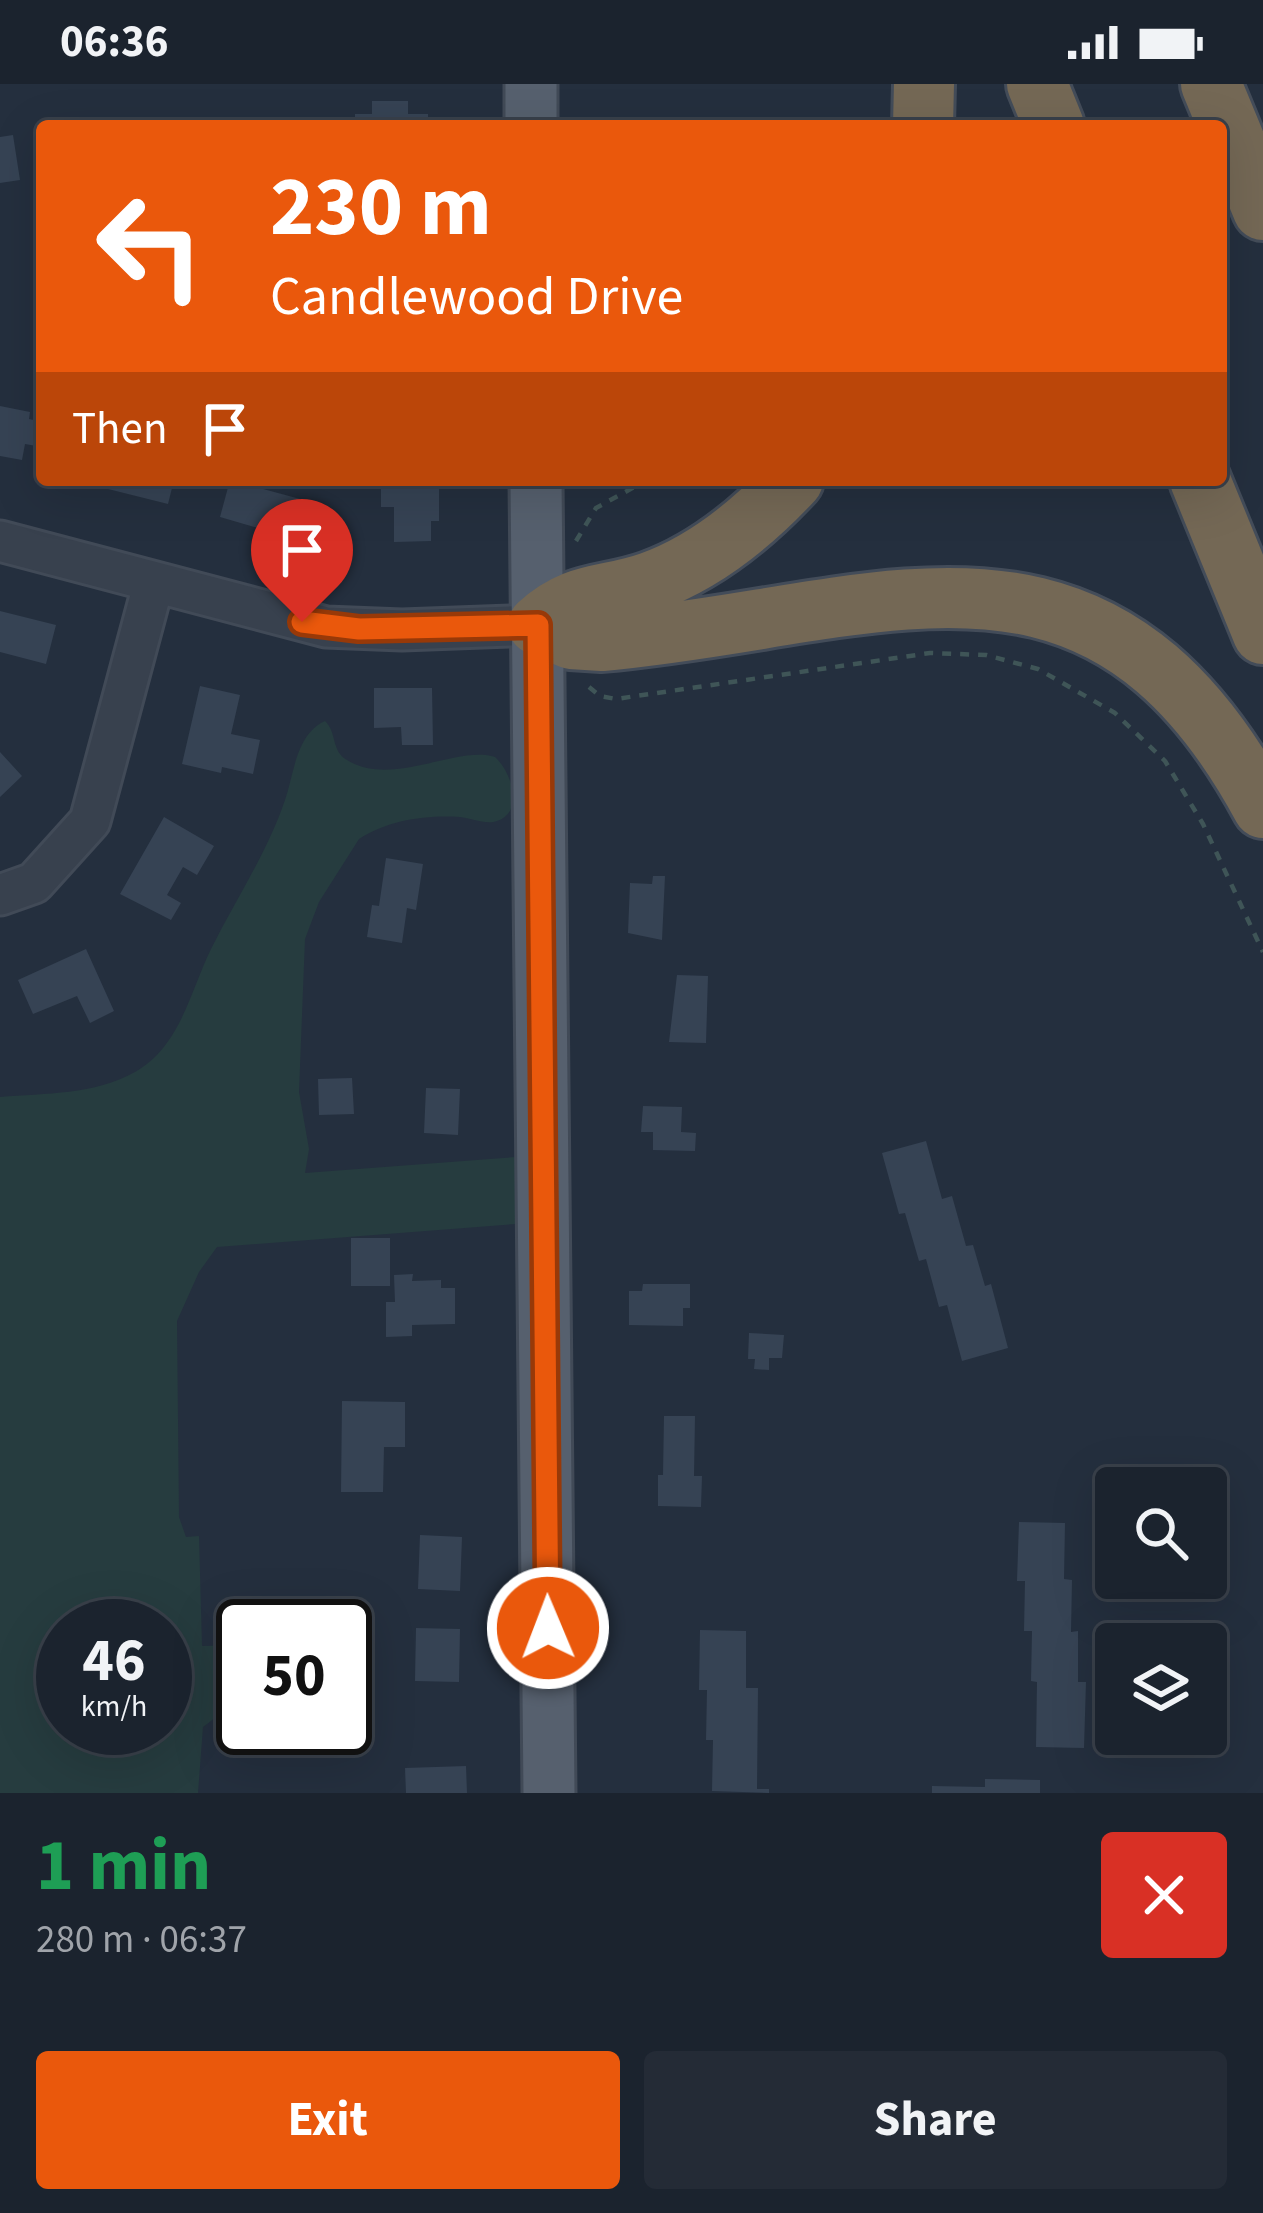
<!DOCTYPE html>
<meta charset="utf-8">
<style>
body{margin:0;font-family:"Source Sans 3",sans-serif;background:#242b36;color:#f1f3f6;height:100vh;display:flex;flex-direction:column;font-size:45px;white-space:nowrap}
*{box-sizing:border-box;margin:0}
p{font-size:39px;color:#a0a4aa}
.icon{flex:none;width:66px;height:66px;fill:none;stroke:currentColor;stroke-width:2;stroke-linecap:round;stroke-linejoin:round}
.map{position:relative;height:1709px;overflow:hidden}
.panel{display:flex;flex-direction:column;background:#1b232e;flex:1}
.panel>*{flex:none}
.guide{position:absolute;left:36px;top:36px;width:1191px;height:366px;border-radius:12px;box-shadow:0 12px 48px #0002,0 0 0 3px #39404a;background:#ea580c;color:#fff;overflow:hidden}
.tools{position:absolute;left:1095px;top:1383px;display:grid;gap:24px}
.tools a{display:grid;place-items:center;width:132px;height:132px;border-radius:12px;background:#1b232e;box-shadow:0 12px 48px #0002,0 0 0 3px #39404a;font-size:60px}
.speed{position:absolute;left:36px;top:1515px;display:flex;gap:24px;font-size:60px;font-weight:700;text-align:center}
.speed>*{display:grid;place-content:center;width:156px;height:156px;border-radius:50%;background:#1b232e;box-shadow:0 12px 48px #0002,0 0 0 3px #39404a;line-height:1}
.speed small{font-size:30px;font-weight:400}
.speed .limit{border:6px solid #111;border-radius:18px;background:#fff;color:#111}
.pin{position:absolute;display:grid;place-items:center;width:102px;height:102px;color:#fff;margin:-123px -51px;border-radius:50% 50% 50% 0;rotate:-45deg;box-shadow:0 0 12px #0007}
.pin .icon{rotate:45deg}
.me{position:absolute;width:132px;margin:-66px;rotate:359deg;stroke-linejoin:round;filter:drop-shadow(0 0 9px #0008)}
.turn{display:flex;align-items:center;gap:42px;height:252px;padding:0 36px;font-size:54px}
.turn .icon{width:156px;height:156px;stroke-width:2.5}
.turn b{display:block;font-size:84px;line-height:102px}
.then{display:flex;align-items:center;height:114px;padding:0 36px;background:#0003;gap:24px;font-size:45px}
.round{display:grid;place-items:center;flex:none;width:126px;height:126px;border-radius:12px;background:#242b36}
.headline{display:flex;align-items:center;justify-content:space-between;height:204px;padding:0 36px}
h1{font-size:72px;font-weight:700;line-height:90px;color:#1e9e55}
.action{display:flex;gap:24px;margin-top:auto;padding:24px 36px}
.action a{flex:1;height:138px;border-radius:12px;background:#ea580c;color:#fff;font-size:48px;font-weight:700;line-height:138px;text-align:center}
.action a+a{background:#242b36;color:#f1f3f6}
.status{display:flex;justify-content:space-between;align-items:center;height:84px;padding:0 60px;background:#1b232e;direction:ltr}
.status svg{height:33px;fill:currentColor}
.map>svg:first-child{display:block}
</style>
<div class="status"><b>06:36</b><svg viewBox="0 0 49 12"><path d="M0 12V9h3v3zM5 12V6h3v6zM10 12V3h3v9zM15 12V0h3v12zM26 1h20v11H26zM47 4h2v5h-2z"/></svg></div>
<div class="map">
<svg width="1263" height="1709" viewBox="0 0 1263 1709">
<rect width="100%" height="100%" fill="#242f3e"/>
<path fill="#263c3f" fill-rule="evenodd" d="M325,637C337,648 331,667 347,676C392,704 457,661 495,673C510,686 526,727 497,737C486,741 471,734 460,733C425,731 389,736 359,755L319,818L305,855L299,1008L309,1065L305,1089L516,1073V1140L217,1163L199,1188L177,1237L179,1433L186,1453L199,1452L202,1562L243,1561C243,1593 232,1624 203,1643L198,1709H0V1013C46,1009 94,1011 135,988C180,963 190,908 211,865C236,815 267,769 285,716C294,690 296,650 325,637ZM63,1542H165V1644H63Z"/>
<path fill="#364354" d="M372,17H408V30H428V42H355V30H372Z
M13,51L20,96L0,99V53Z
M0,322L30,328L29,335L42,338V363L25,360L22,376L0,372Z
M98,396H174L168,420L96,402Z
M230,396L300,415L289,453L220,433Z
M381,404H439V437H431V457L394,458V423H381Z
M0,527L56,541L46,580L0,568Z
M200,602L240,611L231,650L260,656L253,690L222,683L221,689L182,680Z
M374,604H432L433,661H402L401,643L374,644Z
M0,668L22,692L0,713Z
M164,733L214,762L197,791L183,783L167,811L181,819L171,836L120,810Z
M386,774L423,780L416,826L407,824L402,859L367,853L372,821L379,822Z
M653,792H665L662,856L628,849L630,799L652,800Z
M86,865L114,927L90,939L77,912L33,930L18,896Z
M677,891L708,892L706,959L669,958Z
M352,994L354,1030L319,1031L318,995Z
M426,1004L460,1005L458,1051L424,1049Z
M643,1022L682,1023L681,1048L696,1049L695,1067L653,1066V1048H641Z
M926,1057L942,1115L952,1112L966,1162L973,1161L985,1202L991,1200L1008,1264L962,1277L947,1221L939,1223L926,1175L919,1177L905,1129L899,1130L882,1069Z
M351,1154H390V1202H351Z
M413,1190L412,1197L441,1196V1204H455V1240L412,1241V1252L386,1253V1218H395L394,1191Z
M643,1200H690V1224H683V1242L629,1241V1207H642Z
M749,1249L784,1251L782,1274H769V1286L754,1285L755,1275H748Z
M342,1317L405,1318V1363H384L383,1408H341Z
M664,1332H695L694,1392H702L701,1423L658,1422V1391H663Z
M1019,1438L1065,1439L1064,1495L1072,1496L1071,1548L1078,1547V1598H1086L1084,1664L1036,1663L1037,1598L1031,1597L1032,1547H1024L1025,1497H1017Z
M420,1451L462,1453L460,1507L418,1505Z
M416,1544L460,1545L459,1598L415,1597Z
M700,1546L746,1547V1604H758L757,1705H769V1709L712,1707L713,1656H706L707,1606H699Z
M466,1682L467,1709H406L405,1684Z
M985,1695L1040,1696V1709H932V1702L985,1703Z"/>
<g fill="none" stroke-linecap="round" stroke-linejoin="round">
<g stroke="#414a57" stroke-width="45">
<path id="minor" d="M0,457L326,543L402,546L538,541
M0,811L34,799L90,737L154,498"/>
</g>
<g stroke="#414a57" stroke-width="57">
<path id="major" d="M531,0V42
M536,396L549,1709"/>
</g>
<g stroke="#434c59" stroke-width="66">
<path id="highway" d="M1037,0L1054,42
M1211,0L1263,126
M923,42L924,0
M793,396C753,439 706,478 650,498C605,514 576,506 538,541L571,555L602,557C881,532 1095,413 1263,724
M1200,396L1263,550"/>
</g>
<path stroke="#3f5557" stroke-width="4.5" stroke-dasharray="9 9" stroke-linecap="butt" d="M576,457L596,424L647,396
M589,603L600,612L616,615L930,569L986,571L1038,585L1115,629L1165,677L1203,740L1263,868"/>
<use href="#minor" stroke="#38414e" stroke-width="39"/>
<use href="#major" stroke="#56606e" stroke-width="51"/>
<use href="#highway" stroke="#746855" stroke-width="60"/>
</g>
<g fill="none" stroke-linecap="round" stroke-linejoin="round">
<g stroke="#983908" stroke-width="30">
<path id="route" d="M302,538L359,545L538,541L548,1544"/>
</g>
<use href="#route" stroke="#ea580c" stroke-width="21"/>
</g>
</svg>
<div class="tools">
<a><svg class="icon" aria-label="search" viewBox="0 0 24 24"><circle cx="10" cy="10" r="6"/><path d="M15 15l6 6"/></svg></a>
<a><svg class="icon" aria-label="layers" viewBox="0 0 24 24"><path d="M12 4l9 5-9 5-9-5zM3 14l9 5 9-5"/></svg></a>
</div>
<div class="speed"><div>46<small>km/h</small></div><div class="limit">50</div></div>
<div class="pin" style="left:302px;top:538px;background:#d93025"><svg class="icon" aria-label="arrive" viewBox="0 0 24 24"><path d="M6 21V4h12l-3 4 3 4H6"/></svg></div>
<svg class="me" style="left:548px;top:1544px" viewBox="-20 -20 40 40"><circle r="17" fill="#ea580c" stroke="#fff" stroke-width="3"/><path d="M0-11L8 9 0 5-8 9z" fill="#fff"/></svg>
<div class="guide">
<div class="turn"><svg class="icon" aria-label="left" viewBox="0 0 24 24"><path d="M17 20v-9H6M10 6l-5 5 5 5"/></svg><div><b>230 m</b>Candlewood Drive</div></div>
<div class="then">Then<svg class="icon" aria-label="arrive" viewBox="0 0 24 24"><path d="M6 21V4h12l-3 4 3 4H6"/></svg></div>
</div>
</div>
<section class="panel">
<div class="headline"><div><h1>1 min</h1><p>280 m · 06:37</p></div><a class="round" style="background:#d93025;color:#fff"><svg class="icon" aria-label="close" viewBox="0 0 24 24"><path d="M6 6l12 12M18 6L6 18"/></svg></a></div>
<div class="action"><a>Exit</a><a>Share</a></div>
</section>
